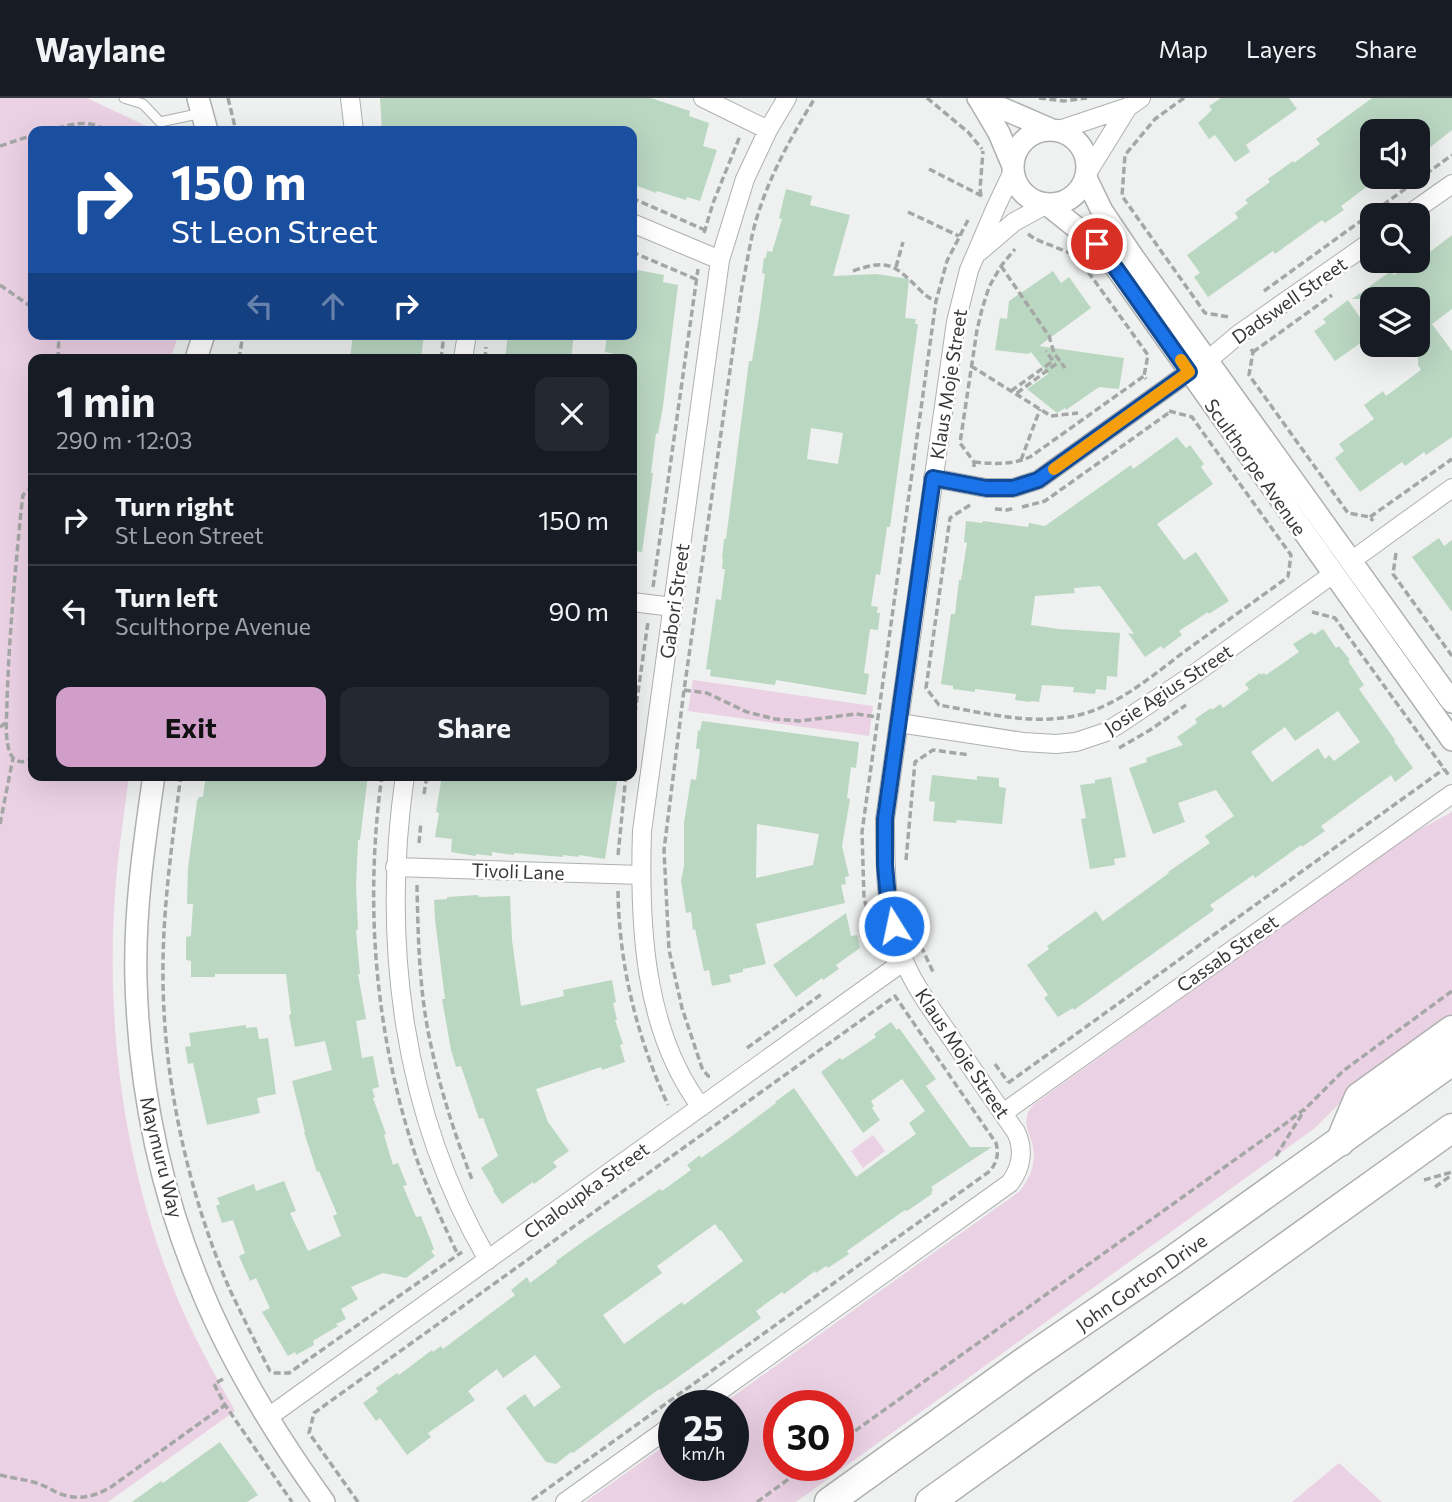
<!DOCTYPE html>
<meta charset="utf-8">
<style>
body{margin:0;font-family:Commissioner,sans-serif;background:#242831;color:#f1f3f6;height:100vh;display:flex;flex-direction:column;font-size:26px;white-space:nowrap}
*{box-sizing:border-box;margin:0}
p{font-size:23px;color:#9ea1a6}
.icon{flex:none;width:38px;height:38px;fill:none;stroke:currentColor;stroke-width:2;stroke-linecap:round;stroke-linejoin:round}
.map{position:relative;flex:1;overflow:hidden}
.drawer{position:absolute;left:28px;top:256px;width:609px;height:427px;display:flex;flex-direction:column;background:#171b24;border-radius:14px;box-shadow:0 7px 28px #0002}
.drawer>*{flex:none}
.banner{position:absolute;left:28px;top:28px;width:609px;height:214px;border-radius:14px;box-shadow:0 7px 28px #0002;background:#1a4fa0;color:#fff;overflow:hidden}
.buttons{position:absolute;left:1360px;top:21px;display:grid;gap:14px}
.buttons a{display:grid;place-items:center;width:70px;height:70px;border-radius:14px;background:#171b24;box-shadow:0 7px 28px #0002;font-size:35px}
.speed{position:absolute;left:658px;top:1292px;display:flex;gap:14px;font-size:35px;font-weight:700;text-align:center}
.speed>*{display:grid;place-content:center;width:91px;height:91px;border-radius:50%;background:#171b24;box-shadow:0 7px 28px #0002;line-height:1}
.speed small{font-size:18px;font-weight:400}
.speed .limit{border:10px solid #d22;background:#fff;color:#111}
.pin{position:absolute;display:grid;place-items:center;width:60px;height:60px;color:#fff;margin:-30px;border:4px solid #fff;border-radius:50%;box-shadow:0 2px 7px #0007}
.me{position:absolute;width:77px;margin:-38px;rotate:350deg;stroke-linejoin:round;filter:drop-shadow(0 0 5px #0008)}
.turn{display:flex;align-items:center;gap:24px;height:147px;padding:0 28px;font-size:32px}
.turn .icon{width:91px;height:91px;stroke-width:2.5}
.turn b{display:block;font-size:49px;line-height:60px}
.lanes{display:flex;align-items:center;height:66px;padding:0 28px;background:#0003;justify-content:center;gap:35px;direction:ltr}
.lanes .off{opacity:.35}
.round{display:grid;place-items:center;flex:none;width:74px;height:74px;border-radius:14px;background:#242831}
.head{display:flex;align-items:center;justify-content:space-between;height:119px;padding:0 28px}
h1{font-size:42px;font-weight:700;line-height:52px}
.button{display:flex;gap:14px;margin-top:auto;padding:14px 28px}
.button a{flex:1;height:80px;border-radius:14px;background:#d09ec9;color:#111;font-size:28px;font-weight:700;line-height:80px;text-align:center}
.button a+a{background:#242831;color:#f1f3f6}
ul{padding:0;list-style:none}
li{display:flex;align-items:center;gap:21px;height:91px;padding:0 28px;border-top:2px solid #363941}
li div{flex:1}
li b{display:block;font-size:26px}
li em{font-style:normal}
header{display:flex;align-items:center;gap:42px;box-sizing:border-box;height:98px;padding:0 35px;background:#171b24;border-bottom:2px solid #363941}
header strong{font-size:33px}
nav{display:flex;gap:38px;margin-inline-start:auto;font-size:24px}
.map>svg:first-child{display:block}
</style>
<header>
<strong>Waylane</strong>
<nav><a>Map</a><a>Layers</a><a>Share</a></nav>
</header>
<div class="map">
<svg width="1452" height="1404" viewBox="0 0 1452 1404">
<rect width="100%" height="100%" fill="#eef1ef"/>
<path fill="#ebd1e4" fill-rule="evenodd" d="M0,0H87L157,33H33V236H179L170,261H33V677H129C125,712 119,747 116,783C104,925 124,1073 179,1204C195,1242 215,1277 235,1313L108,1404H0Z
M693,582L873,608L869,638L688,613Z
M1452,714V919L1358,987L1315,1030L796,1404H585L674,1341V1367H733V1307H721L1020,1093C1028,1082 1034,1071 1034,1056C1033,1037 1018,1025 1033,1007L1372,764L1415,734ZM779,1307H838V1367H779Z
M873,1037L885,1053L863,1070L851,1053Z
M1339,1365L1382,1404H1292Z"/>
<path fill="#bad7c2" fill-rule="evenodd" d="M380,0H651L690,13L689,18L709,25L703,48L717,52L700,103L687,99L686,102L657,93L656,95L632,86V33H382Z
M1221,0H1289L1297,11L1246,47L1250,54L1235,64L1215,37L1209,41L1198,25L1212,12L1209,8Z
M1372,0H1452V32L1418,59V33H1372V85L1341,108L1344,112L1325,125L1322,122L1275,156L1273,153L1208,199L1194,179L1200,175L1187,157L1238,120L1235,115L1248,105L1245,102L1270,84L1268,81L1293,63L1294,65L1320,46L1316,41Z
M786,91L812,98L810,107L850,117L833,178L876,176L909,181L905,220L916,221L915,226H918L890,429H887L880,477L876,476L871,508L878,509L877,515H880L878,532L870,531L864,575L869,576L866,597L776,582L775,587L710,578L711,572L706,571L716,501L721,502L725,471H722L723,461H722L724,441H726L749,263H752L759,219L765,176L762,175L764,160H766L767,153L772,154L782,121L779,120ZM811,330L843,335L838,366L807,361Z
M1452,137V211L1432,226L1452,253V339L1426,357L1424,354L1405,368L1402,364L1360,394L1335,360L1344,353L1339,346L1374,321L1364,307L1383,293L1386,298L1421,272L1418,267V201H1352L1391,173L1394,177L1407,168L1418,163Z
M632,171L664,177L663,184L678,187L663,308L658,336L656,335L651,375H653L642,454L632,453V259L605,254L607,236H632Z
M1053,173L1061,185L1069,179L1091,210L1039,248L1124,260L1119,291L1099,289L1066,312L1065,310L1057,315L1027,291L1048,276L1031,254L1028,256L995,252L1000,220L1007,221L1009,203Z
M1348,202L1372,237L1335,263L1314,233L1326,225L1323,221Z
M353,236H424L421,261H350Z
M508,236H574L571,261H505Z
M1177,339L1186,350L1190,347L1204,366L1201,369L1213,386L1157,426L1184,462L1196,454L1229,503L1209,516L1208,514L1179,533L1182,537L1163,551L1161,548L1145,559L1128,535L1134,536L1100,488L1074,490L1075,495L1035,498L1031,527L1059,531L1120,535L1117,579L1107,578L1106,592L1096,591L1095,596L1073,594L1074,589L1042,587L1039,604L1031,603V604L1015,602L1016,596L975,591V594L953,591V588L941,586L951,516H955L959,482H961L967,445L964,444L966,423L982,425L983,423L1028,429L1029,425L1045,428L1131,367L1133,371Z
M1439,440L1444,448L1452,442V514L1412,459Z
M1323,531L1336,550L1339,548L1350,562L1348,563L1364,587L1359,591L1395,642L1394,643L1413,670L1395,684L1391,677L1321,728L1325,733L1302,749L1301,747L1255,780L1253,777L1243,784L1210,807L1214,812L1074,912L1073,910L1058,919L1044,900L1048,897L1027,867L1049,851L1047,848L1096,813L1103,823L1169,775L1168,774L1210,745L1205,738L1234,718L1216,692L1178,705L1185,724L1153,736L1129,670L1147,664L1146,660L1183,647L1177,639L1197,625L1195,621L1211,610L1212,612L1220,606L1223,610L1249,591L1245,586L1260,575L1261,577L1264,575L1266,577L1299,554L1293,546L1312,534L1314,537ZM1338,613L1360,644L1334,663L1329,657L1325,661L1318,650L1272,684L1251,654L1285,629L1295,643Z
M702,623L859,644L856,670L851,669L847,700L850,701L842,748L849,778L845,779L846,786L841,787L845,805L756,826L766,866L743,871V874L729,877L731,884L712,888L709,872L704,873L695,831L693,832L691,814L686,815L681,783L684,768V725L691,681L696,682L700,651H696L698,632L700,633ZM757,726L819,736L813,767L756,780Z
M206,677H368L360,742H358L356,787L358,832H356L360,876H358L366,921L356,923L362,960L373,958L379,989L372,991L375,999L373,1000L386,1036L384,1037L393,1067L398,1065L407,1087L403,1088L416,1119L421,1118L434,1151L431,1153L435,1158L406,1180L383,1175L351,1189L358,1201L341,1211L346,1221L336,1226L338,1228L313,1243L314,1247L296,1257L295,1254L288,1258L262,1214L270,1210L256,1180L250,1183L239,1158L245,1155L233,1122L222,1125L216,1108L220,1106L217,1100L254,1086L256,1093L284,1083L296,1113L290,1115L308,1153L341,1138L333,1118L337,1116L319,1073L317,1074L304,1034H305L292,983L332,972L325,943L295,949L289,917L291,916L286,876H215V879H191V863L186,862V839L191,838L193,806H187L188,770L197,703L199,699H203Z
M442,677H618L605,761L579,757V759L563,757V759L514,755V757L492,754V758L476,756V758L451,754L452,741L435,739L439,715L436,714Z
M932,677L977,682V678L999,680V689L1006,690L1002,726L957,722L956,725L933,723L935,704L929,703Z
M1111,679L1126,759L1114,761L1115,767L1090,771L1081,721L1086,720L1080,687L1095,685V682Z
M478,797L479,799L510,798L512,842L521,908L564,898L563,892L612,882L616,904L613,905L617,922H615L623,946L620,947L625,964L602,972L601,969L536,991L548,1024L569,1053L553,1064L557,1069L534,1086L533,1084L502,1106L493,1093L494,1092L481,1070L498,1058L483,1020L479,1021L461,968L456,969L451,952L442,901H445L435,821L434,802L447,801V799Z
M846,815L851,838L857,837L860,850L836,867L839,871L823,882L822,880L796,899L773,867Z
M891,924L897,932L899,930L936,981L926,988L970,1049H992L931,1089L933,1092L931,1094L932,1096L907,1113L905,1112L847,1153L849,1156L828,1170L826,1168L816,1175L815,1173L784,1196L782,1194L756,1213L761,1220L660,1292L659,1291L573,1355L571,1354L556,1366L546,1364L506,1310L525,1296L534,1309L561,1289L535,1257L503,1280L497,1271L468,1293L475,1302L428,1335L431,1339L407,1357L380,1320L376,1323L363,1305L378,1294L376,1290L397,1275L399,1277L432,1252L433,1254L441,1248L443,1251L515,1197L511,1192L527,1179L530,1185L557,1165L556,1163L588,1140L660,1091L662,1093L691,1072L687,1067L700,1057L701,1060L732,1038L776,1005L775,1004L794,990L856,1079L916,1036L909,1025L925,1013L902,981L871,1003L874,1008L872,1010L880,1022L863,1035L821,974L840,960L842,962L876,939L874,936ZM715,1126L720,1133L721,1132L743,1163L684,1207L682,1204L624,1246L603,1217L662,1175L657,1168Z
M246,927V930L257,929L259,941L268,940L276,996L257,1000L260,1015L207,1027L193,965L188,966L185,949L191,948L189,935Z
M220,1344L258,1397L247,1404H132L161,1383L163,1385Z"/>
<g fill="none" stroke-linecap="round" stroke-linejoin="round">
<g stroke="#aeb1af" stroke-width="11">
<path id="service" d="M124,0L143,6L160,24L202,15"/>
</g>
<g stroke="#aeb1af" stroke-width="20">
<path id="minor" d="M350,0L354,33
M703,0L768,32
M1056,33L1128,9L1141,0
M1086,77L1128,9
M1408,117L1452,86
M632,125L720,162
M979,154L1014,124L1047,106
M463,261L467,236
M1207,263L1239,236L1372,143
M933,380L986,390H1013L1038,382L1189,274
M1351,463L1452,390
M632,504L673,509
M899,625L1023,644L1056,646L1076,644L1106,634L1122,624L1197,574L1333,476
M405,677C381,844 402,1015 488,1162
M395,769L641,777
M701,1009C643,932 639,825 642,733L720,162L745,81L768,32L787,0
M1003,1015L1452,696
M700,1307L1010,1085C1022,1069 1024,1051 1016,1034C994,1003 973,972 952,941C935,916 916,891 904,863C885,819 885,769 885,721L956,224L969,172L996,109L1013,73
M267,1320L904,863
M565,1404L674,1326"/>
</g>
<g stroke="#aeb1af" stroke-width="24">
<path id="tertiary" d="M198,0L207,33
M978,0L1052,32
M979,1L999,35L1013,68
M1013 69a37 37 0 1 1 74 0a37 37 0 1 1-74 0Z
M1086,80L1102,113L1133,159L1452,604
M1048,107L1097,146L1117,171L1452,642
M196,261L204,236
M154,677C144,746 134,814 136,883C139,987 160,1092 200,1188C231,1265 276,1337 324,1404"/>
</g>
<g stroke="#aeb1af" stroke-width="31">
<path id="primary" d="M1340,1044L1359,999L1452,932
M829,1404L1028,1261L1173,1162L1452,963
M930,1404L1452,1030"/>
</g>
<path stroke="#a5a7a6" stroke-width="3.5" stroke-dasharray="7 3.5" stroke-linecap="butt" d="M228,0L236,33
M927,0L968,34L982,51
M1039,0L1064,3L1087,0
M1184,0L1155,21L1125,57L1122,98L1205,215L1229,219
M47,33C67,28 88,19 106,33
M0,48L33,37
M929,71L982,98
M981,98L980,91L983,53
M632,100L705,132
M908,114L959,138
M704,135L713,105L740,38
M1028,136L1035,141L1075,157
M632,154L698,182
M1076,157L1148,257L1144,278L1146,281
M1001,168L1049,238L1054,255L1065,270
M896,169L903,144
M853,173C887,161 894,166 918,190C924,196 928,200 936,203
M0,187L33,210
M1264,193L1452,57
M1251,251L1253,254L1249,277L1348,415L1370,419L1373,423
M1253,254L1332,197
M58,261L59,236
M239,261L243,236
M441,261L444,236
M485,261L486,249
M971,268L1051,318L1078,315
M1011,293L1053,263L1046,253
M1017,295L1060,263
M1169,313L1192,319L1204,336L1291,457L1288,479
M1021,362L1040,311
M974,364C994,366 1011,367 1030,359L1144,278
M974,369V364L960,345L977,232L982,211L989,189L1001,168L1015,151
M33,388L23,397L21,413C15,476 9,539 7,603C7,617 4,644 11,657C16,666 27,665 33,659
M970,407L950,420L926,590L939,607C979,614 1022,625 1062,620C1111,615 1150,579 1188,551C1221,527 1255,503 1288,479
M1022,409L1045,403L1170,314
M995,411L1007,412L1015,410
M1370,419L1452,361
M1396,455L1393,476L1452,558
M653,489L698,171
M1312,514L1335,520L1450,679
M684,592L707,595L747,614L775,621L799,623L856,616L877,619
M0,629L7,624
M632,636L648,524
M1119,650L1150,632L1186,607
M181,677C172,745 162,814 163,883C164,985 189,1098 230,1192C243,1219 256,1246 270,1273L275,1275H289L462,1154
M382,677C364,806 375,936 416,1059C428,1093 443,1125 458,1157
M424,696L427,677
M0,726L13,660
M419,745L421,724
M618,757L626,677
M906,762L915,664L933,652L970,657
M417,787C418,836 419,885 428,933C438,985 454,1035 473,1084
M618,793C619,867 637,940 668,1007
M909,797L920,846L934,876
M872,830L864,800L862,734L936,203L947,163L968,122
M747,950L823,895
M995,966L1008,984
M710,978H708L702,970L682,910L669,852L664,752L684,592L742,189C747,166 750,142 757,119C770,77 792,37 815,0
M1008,985L1444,671
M1276,1058L1305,1011
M1424,1082L1452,1074
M1435,1089L1452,1077
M223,1281L214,1286L225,1307L292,1404
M838,1345L1285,1026L1307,1009L1343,973L1452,893
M0,1377C11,1380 22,1381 33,1384C42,1386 50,1391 58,1395C77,1403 94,1399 111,1389L225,1307
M358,1404L309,1335L314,1315L895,898L996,1045C999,1056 997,1064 990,1073L529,1404
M757,1404L808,1367"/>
<use href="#service" stroke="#fff" stroke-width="9"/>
<use href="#minor" stroke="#fff" stroke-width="18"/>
<use href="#tertiary" stroke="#fff" stroke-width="21"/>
<use href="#primary" stroke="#fff" stroke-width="28"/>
</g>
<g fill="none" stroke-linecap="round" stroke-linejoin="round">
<g stroke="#114b97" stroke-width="18">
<path id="route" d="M894,828L888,801L885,767V721L933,380L986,390H1013L1038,382L1189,274L1117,172L1097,146"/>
</g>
<use href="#route" stroke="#1a73e8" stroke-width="12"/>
<path stroke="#f59e0b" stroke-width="12" d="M1054,371L1189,274L1181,262"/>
</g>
<g text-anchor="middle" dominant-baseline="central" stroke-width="5" stroke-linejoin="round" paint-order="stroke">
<g font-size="19" fill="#383a39" stroke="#fff">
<text transform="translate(1289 202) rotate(-35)">Dadswell Street</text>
<text transform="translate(948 286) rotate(-81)">Klaus Moje Street</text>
<text transform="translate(1256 369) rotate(55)">Sculthorpe Avenue</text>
<text transform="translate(674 503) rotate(-82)">Gabori Street</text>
<text transform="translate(1168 591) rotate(-33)">Josie Agius Street</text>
<text transform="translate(518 773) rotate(2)">Tivoli Lane</text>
<text transform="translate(1227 855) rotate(-35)">Cassab Street</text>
<text transform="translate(963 955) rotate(56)">Klaus Moje Street</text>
<text transform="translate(162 1059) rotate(76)">Maymuru Way</text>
<text transform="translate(586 1092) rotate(-36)">Chaloupka Street</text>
<text transform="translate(1141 1184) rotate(-35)">John Gorton Drive</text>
</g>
</g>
</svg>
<div class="buttons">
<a><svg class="icon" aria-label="sound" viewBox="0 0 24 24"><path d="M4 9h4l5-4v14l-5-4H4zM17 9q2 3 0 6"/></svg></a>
<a><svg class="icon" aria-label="search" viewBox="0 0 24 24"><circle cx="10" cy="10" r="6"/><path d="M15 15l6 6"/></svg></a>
<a><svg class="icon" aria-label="layers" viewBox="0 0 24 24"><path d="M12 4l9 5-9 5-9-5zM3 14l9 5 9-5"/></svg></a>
</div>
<div class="speed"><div>25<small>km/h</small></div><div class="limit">30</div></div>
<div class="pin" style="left:1097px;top:146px;background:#d93025"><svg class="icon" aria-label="arrive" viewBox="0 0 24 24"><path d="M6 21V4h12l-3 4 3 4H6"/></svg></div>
<svg class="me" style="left:894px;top:828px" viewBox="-20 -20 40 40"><circle r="17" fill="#1a73e8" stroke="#fff" stroke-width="3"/><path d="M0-11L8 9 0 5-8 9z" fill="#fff"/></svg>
<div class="banner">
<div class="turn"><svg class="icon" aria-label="right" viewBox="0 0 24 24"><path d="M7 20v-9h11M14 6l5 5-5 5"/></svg><div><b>150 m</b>St Leon Street</div></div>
<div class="lanes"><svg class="icon off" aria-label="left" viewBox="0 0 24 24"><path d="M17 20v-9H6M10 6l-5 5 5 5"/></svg><svg class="icon off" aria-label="ahead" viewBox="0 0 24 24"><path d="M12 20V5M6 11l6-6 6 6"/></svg><svg class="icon" aria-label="right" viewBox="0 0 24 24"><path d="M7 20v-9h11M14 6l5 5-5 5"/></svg></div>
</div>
<section class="drawer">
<div class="head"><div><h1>1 min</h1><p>290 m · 12:03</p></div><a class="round"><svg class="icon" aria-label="close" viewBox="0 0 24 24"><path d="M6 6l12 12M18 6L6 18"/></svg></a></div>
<ul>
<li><svg class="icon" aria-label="right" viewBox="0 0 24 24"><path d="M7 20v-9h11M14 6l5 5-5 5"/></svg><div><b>Turn right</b><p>St Leon Street</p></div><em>150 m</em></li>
<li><svg class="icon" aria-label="left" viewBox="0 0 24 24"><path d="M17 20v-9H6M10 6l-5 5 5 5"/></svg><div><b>Turn left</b><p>Sculthorpe Avenue</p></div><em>90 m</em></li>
</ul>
<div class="button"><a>Exit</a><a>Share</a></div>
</section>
</div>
